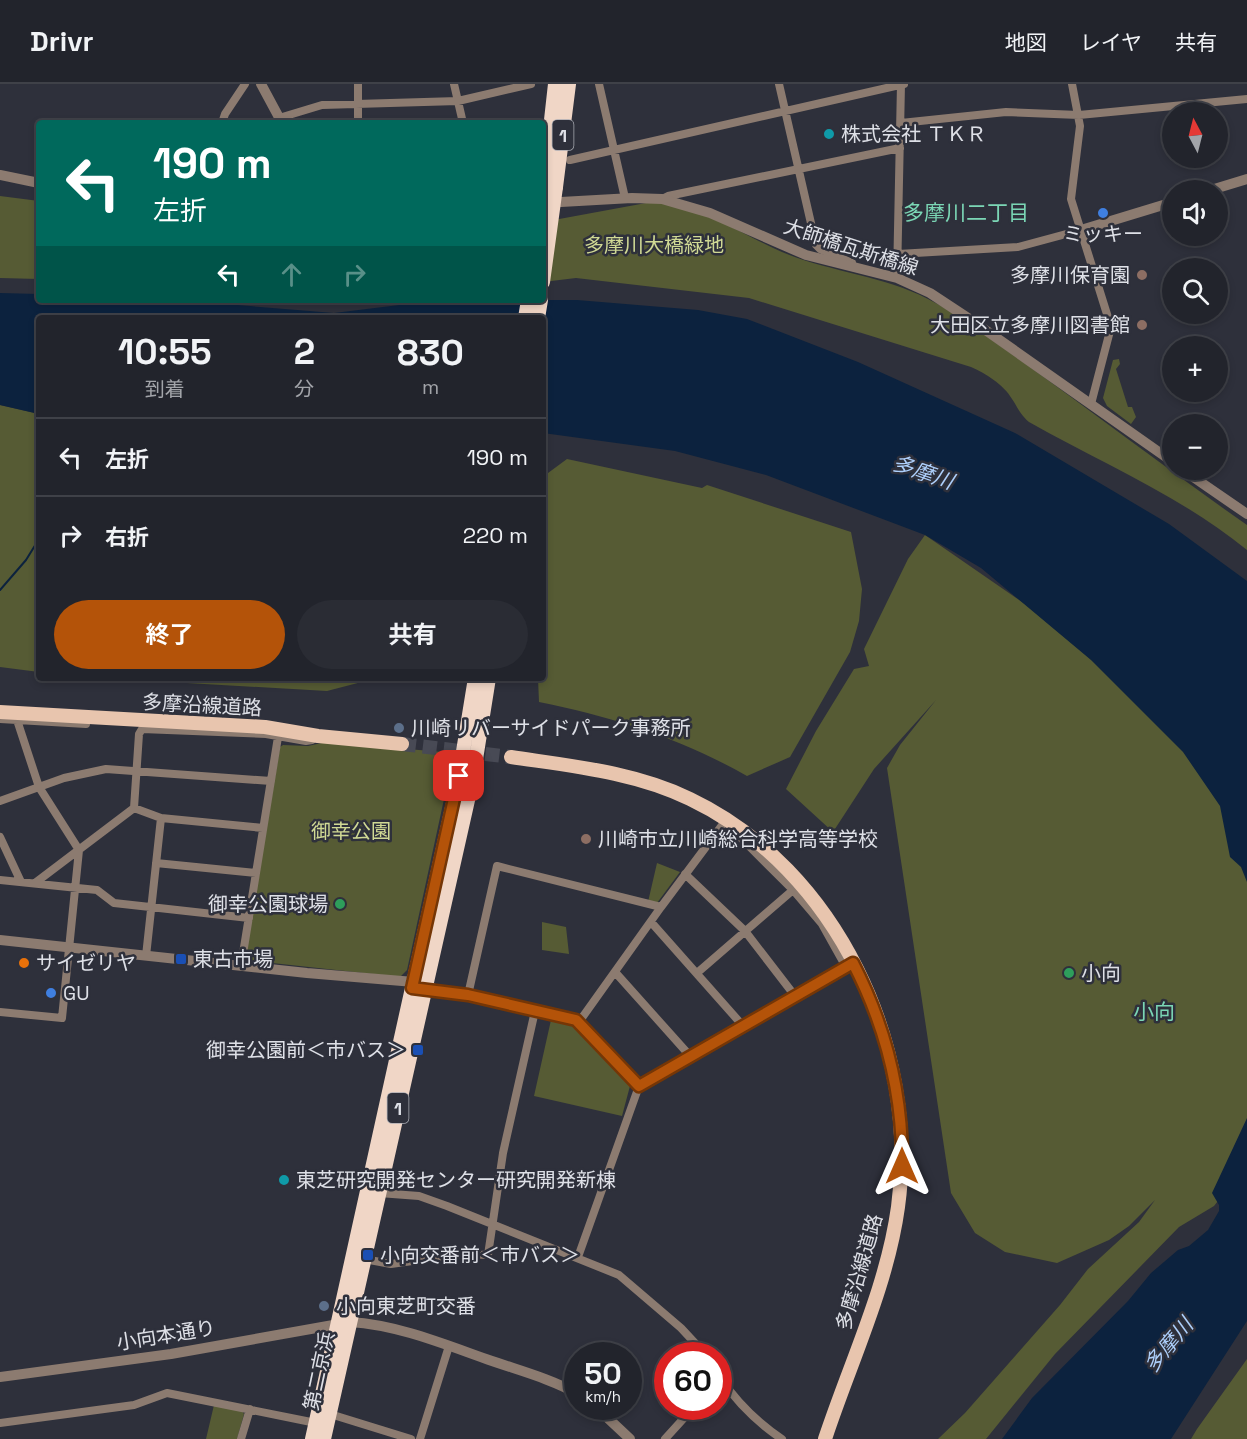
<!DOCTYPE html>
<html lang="ja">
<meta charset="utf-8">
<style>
body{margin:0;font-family:"Space Grotesk","Noto Sans JP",sans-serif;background:#2a2c34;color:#f1f3f6;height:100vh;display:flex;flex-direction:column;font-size:22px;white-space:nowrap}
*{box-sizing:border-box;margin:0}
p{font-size:20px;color:#a2a4a9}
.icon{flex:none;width:33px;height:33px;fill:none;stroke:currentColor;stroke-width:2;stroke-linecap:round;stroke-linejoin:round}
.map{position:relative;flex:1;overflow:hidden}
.drawer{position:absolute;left:36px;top:231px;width:510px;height:366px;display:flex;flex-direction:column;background:#22242c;border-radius:6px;box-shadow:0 3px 9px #0003,0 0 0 2px #3f4148}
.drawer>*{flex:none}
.guide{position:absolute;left:36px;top:36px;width:510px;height:183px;border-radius:6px;box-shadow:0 3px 9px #0003,0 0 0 2px #3f4148;background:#00695c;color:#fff;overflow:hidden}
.needle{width:39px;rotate:353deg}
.buttons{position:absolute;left:1162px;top:18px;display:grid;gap:12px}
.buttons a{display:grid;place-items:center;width:66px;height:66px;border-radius:50%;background:#22242c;box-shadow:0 3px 9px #0003,0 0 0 2px #3f4148;font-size:30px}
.speed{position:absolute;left:564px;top:1258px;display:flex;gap:12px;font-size:30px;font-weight:700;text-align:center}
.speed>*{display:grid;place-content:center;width:78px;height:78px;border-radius:50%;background:#22242c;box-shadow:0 3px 9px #0003,0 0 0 2px #3f4148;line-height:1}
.speed small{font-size:15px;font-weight:400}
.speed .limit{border:9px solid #d22;background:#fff;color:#111}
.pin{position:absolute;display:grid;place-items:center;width:51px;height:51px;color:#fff;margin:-26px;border-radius:12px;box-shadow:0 3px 9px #0006}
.me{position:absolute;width:66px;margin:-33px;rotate:0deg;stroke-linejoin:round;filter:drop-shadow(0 0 4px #0008)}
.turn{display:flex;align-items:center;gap:21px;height:126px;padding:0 18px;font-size:27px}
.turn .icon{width:78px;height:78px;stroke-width:2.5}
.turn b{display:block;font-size:42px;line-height:51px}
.lanes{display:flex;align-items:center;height:57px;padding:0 18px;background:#0003;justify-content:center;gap:30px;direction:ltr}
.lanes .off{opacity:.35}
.eta{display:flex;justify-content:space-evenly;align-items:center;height:102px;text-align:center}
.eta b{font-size:36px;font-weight:700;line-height:42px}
.button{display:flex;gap:12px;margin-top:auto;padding:12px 18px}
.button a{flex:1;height:69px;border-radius:36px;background:#b45309;color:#fff;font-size:24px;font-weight:700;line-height:69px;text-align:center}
.button a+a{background:#2a2c34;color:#f1f3f6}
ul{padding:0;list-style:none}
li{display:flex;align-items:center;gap:18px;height:78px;padding:0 18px;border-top:2px solid #3f4148}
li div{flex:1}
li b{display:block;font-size:22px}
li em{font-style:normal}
header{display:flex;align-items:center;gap:36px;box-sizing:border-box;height:84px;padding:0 30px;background:#22242c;border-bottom:2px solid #3f4148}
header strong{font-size:28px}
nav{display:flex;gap:33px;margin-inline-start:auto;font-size:21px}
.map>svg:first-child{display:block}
</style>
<header>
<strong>Drivr</strong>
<nav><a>地図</a><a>レイヤ</a><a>共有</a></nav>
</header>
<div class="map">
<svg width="1247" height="1355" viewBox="0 0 1247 1355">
<rect width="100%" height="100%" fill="#2e303b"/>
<path fill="#565b34" d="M0,112L39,117V195L0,194Z
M646,119C693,116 740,150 782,168C829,188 882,191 928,215C962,232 992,257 1023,278C1098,332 1171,388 1247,441V466C1181,412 1103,380 1029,338C1020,330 1018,324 1012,315C1004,301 985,289 971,283L749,214L576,194L543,198V138Z
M1119,275L1120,280L1116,285L1128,323H1132L1136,333L1131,340L1107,322L1103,314L1113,276Z
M0,321L39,330V588L0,583Z
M567,375L702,404L707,401L851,448L862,505L859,537L850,568L790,673L747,692C682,655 613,633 539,618L538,594H543V436L548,389Z
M925,451L1025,520L1191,659L1247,722V1080L1214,1122L1179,1143L1055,1270L986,1355H938L965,1329L1060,1221L1088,1185L1139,1138L1155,1116L1129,1142L1109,1156L1057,1179L1005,1168L975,1149L951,1109L887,684L900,661L936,616L874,685L833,748L786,705L816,647L854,585L869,582L864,565L908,475Z
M100,594H377L327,607Z
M326,658L454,669L407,886L400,893L253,877L246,868L280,663L283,661L308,662Z
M657,779L680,788L657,819L648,818Z
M542,838L566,843L569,870L542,866Z
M551,936L576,943L630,1002L622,1032L534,1012Z
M1247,1275V1355H1191L1197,1345Z
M214,1321L242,1327L244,1330L237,1355H206Z"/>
<path fill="#0c223e" d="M0,209L39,210V216H177L334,229L440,216H577L698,226L747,235L858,278L1015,349L1169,440L1247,497V798L1241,783L1230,773L1220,722L1183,668L1091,576L981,484L925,451L766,391L675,367L543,349V234H39V330L0,321Z
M1247,1034V1237L1171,1355H1002L1032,1314L1128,1217L1151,1189L1178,1166L1189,1162L1208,1146L1219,1127V1121L1212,1109Z"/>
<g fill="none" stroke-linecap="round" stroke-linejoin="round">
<path stroke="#0c223e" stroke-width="2" d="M0,506L26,476L39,455"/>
<path stroke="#484a55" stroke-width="14" stroke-dasharray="14 7" stroke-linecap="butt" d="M402,660L511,673"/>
<path stroke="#8c7b70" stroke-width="8" d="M454,0L463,39
M599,0L625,114
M779,0L816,161L820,165L852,179
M1072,0L1080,42L1071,115L1111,243L1091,320
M279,34L322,21L458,17L531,0
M222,39L225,30L245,0
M358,39V0
M901,39L1006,28L1079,31L1247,15
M570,76L904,0
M662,115L668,112L900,64
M898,170L1018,163L1081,146
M897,194L901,0
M0,635L86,640
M0,717L64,694L106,685L271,697
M134,724L161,734L263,744
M0,753L21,798
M156,779L256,789
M685,790L745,847L795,912
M0,796L97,806L114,819L249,834
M35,799L134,724L139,650L142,645L266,650L306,657L312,656L315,652
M793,806L822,840L846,883
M661,823L726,736L727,738
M651,838L744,943
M146,872L161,734
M241,882L278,653
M615,888L691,973
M697,889L793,806L737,750
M434,905L576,936L639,1002L853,879
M468,911L497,782L661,823L579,938
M0,928L62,934L79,766L39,703L17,636
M379,1109L419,1112L447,1122L619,1191L681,1244L707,1272
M578,1173L639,1002
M364,1175L391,1180L462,1170L488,1171L503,1069L535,927
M718,1291C736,1317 756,1338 782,1355
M330,1330L411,1355
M0,1339L134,1321L167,1309L316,1339
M241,1355L250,1325
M420,1355L449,1262
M665,1355L694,1323"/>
<path stroke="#8c7b70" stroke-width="10" d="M261,0L282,39
M0,91L39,99
M1211,106L1247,95
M543,119L632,114L662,115L710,129L806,171L897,194L930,209L974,238L1173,378
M1081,146L1173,118
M1183,386L1247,430
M0,856L307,889L414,898L425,899L434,905
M0,1293L171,1270L350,1238C399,1241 446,1261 492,1277C521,1287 551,1295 578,1310
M596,1323L630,1355"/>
<path stroke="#e8c5ae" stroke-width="14" d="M0,628L265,643L318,652L402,660
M511,673C571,682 635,688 690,715C837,785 920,964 898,1123C887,1203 850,1279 825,1355"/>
<path stroke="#f0d6c6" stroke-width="14" d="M556,103L569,0
M543,108L555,0
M525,234L528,216
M538,234L541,216
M312,1355L459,692
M324,1355L473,694"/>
<path stroke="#f0d6c6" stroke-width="14" d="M543,198L556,103
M459,692L475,594
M473,694L489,594"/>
</g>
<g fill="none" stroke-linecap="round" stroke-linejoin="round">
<g stroke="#753606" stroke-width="15">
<path id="route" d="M459,692L412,904L468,911L576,936L639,1002L853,879C886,943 903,1010 902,1082"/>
</g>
<use href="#route" stroke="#b45309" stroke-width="10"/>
</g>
<g fill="#0f9aa8" stroke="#2e303b" stroke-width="2">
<circle cx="829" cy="50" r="6"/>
<circle cx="284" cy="1096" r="6"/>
</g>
<g fill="#3f7fe0" stroke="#2e303b" stroke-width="2">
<circle cx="1103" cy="129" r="6"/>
<circle cx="51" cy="909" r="6"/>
</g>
<g fill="#8d6e63" stroke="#2e303b" stroke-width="2">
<circle cx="1142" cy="191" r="6"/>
<circle cx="1142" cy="241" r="6"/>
<circle cx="586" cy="755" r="6"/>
</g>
<g fill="#5c6f8a" stroke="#2e303b" stroke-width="2">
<circle cx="399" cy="644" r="6"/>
<circle cx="324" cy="1222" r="6"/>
</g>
<g fill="#2e9e5b" stroke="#2e303b" stroke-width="2">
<circle cx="340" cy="820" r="6"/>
<circle cx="1069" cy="889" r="6"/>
</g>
<g fill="#1a4fb4" stroke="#2e303b" stroke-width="2">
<rect x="175" y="869" width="12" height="12" rx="3"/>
<rect x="412" y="960" width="12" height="12" rx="3"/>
<rect x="362" y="1165" width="12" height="12" rx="3"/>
</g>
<circle fill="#e8710a" stroke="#2e303b" stroke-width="2" cx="24" cy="879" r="6"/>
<g text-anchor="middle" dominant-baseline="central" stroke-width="5" stroke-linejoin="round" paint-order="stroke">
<g fill="#2e303b" stroke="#a9abb3" stroke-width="1.5">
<rect x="552.5" y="36" width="21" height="30" rx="4.5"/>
<rect x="387.5" y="1009" width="21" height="30" rx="4.5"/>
</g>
<g font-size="18" font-weight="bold" fill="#dee0e7">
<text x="563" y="51">1</text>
<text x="398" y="1024">1</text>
</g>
<g font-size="20" fill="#dee0e7" stroke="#2e303b" text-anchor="start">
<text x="841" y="50">株式会社 ＴＫＲ</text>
<text x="1103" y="150" text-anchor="middle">ミッキー</text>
<text x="1130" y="191" text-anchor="end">多摩川保育園</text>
<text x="1130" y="241" text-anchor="end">大田区立多摩川図書館</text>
<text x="411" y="644">川崎リバーサイドパーク事務所</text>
<text x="598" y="755">川崎市立川崎総合科学高等学校</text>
<text x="328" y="820" text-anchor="end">御幸公園球場</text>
<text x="193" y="875">東古市場</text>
<text x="36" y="879">サイゼリヤ</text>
<text x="1081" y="889">小向</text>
<text x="63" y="909">GU</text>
<text x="406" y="966" text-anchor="end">御幸公園前＜市バス＞</text>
<text x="296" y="1096">東芝研究開発センター研究開発新棟</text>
<text x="380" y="1171">小向交番前＜市バス＞</text>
<text x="336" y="1222">小向東芝町交番</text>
</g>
<g font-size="20" fill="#d0d994" stroke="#2e303b">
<text x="654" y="161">多摩川大橋緑地</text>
<text x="351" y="747">御幸公園</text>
</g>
<g font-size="20" fill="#dee0e7" stroke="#2e303b">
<text transform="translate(851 163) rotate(18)">大師橋瓦斯橋線</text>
<text transform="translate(202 621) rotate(3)">多摩沿線道路</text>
<text transform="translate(859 1188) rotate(-74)">多摩沿線道路</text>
<text transform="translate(166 1251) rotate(-9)">小向本通り</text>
<text transform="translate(319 1287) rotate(-78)">第二京浜</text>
</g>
<g font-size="21" fill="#7bd6b5" stroke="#2e303b">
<text x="966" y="128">多摩川二丁目</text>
<text x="1154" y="927">小向</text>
</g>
<g font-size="21" font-style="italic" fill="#adcffb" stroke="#2e303b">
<text transform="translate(923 388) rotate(19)">多摩川</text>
<text transform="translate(1168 1261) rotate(-50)">多摩川</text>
</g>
</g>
</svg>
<div class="buttons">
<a><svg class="needle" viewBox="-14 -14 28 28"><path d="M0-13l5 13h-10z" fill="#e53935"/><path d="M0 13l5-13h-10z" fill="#a2a4a9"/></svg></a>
<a><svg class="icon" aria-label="sound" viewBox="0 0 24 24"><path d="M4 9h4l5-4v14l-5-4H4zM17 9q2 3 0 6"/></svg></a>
<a><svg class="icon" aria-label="search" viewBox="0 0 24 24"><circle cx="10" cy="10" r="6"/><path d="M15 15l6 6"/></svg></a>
<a>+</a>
<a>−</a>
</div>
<div class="speed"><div>50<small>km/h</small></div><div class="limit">60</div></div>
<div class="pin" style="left:459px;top:692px;background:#d93025"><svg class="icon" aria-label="arrive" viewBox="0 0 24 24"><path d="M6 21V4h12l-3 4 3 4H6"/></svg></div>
<svg class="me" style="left:902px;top:1082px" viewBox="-20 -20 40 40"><path d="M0-17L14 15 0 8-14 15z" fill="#b45309" stroke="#fff" stroke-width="4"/></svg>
<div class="guide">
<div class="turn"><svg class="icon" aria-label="left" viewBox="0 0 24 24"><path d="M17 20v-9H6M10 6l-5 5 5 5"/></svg><div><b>190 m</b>左折</div></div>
<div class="lanes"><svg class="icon" aria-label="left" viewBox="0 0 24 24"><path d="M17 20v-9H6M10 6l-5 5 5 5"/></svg><svg class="icon off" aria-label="ahead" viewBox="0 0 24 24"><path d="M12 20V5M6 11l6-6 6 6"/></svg><svg class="icon off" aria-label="right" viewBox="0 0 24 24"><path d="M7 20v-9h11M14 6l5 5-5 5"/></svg></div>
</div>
<section class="drawer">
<div class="eta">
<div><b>10:55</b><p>到着</p></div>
<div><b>2</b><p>分</p></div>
<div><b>830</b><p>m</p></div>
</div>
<ul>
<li><svg class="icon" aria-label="left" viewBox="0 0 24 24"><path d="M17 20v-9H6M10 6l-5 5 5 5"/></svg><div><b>左折</b></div><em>190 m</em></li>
<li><svg class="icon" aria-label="right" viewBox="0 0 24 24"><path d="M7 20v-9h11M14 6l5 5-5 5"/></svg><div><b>右折</b></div><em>220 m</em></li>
</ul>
<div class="button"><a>終了</a><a>共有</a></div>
</section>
</div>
